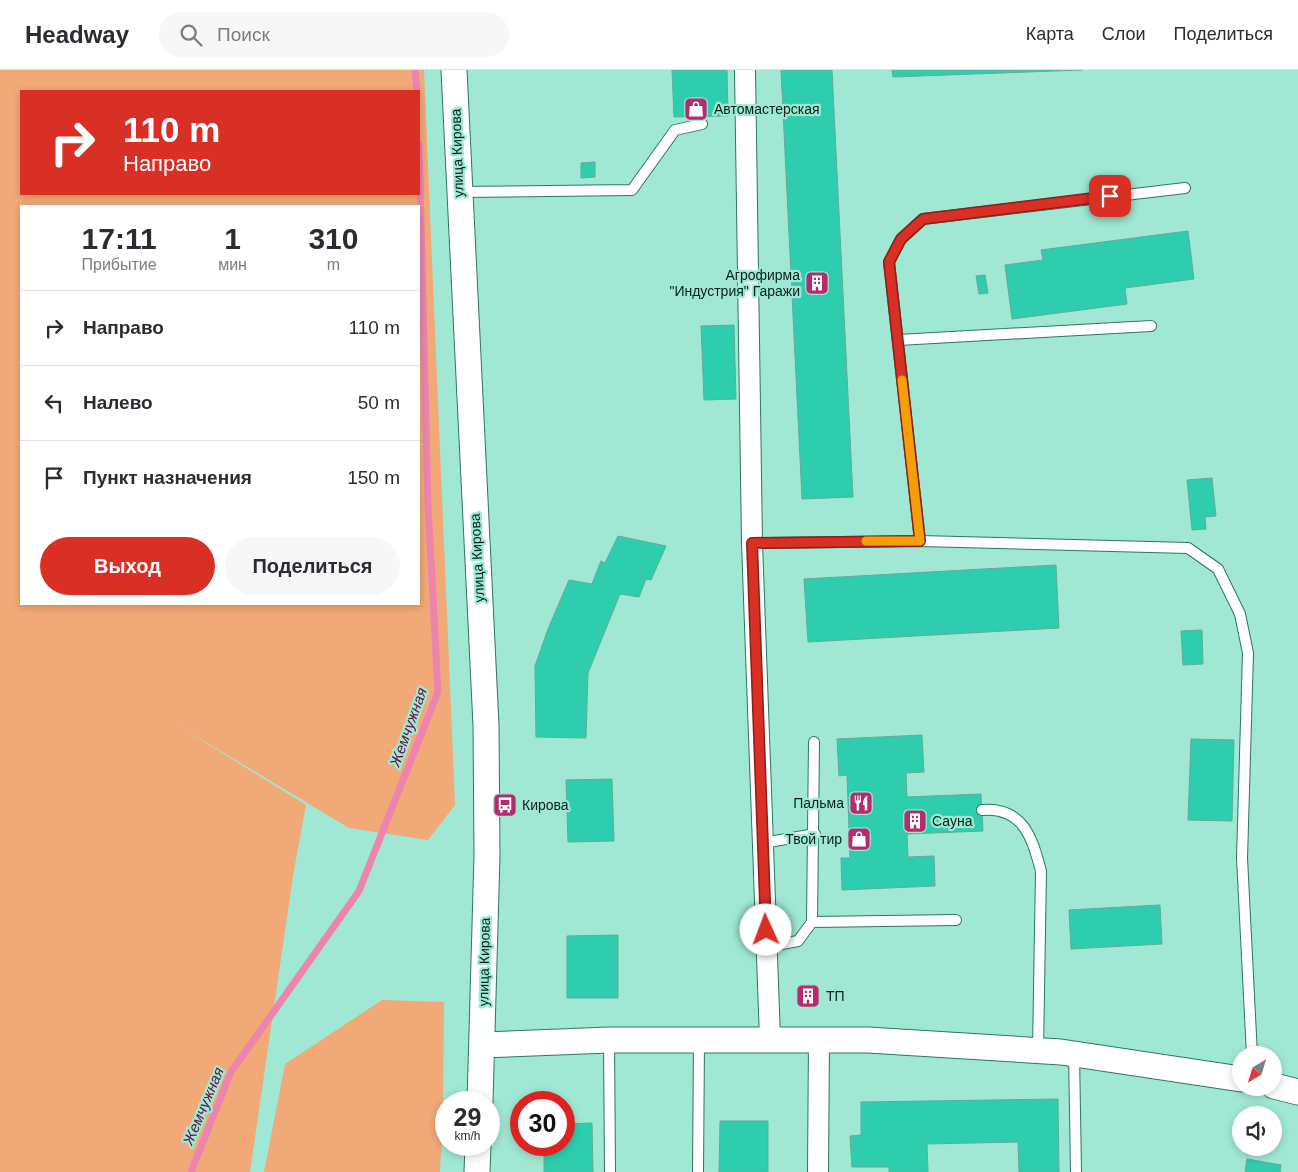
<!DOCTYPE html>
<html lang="ru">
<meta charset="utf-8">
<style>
body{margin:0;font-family:Arial,sans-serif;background:#f7f7f7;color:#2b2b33;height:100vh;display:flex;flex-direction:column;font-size:19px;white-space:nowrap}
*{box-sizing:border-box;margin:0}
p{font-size:16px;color:#7c7c81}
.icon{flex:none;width:28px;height:28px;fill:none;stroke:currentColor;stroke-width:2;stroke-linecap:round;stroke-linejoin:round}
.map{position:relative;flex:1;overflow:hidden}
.side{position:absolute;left:20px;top:135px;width:400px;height:400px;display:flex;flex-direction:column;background:#fff;border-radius:0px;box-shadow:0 2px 8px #0003}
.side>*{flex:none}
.banner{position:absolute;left:20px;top:20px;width:400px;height:105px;border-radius:0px;box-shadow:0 2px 8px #0003;background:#d93025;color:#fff;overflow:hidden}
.needle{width:32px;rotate:218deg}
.controls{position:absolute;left:1232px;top:976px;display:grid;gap:10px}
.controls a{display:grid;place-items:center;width:50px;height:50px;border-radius:50%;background:#fff;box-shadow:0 2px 8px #0003;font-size:25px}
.speed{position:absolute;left:435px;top:1021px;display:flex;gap:10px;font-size:25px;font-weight:700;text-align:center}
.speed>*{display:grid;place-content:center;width:65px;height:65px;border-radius:50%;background:#fff;box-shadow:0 2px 8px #0003;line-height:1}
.speed small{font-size:12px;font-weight:400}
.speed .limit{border:8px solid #d22;background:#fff;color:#111}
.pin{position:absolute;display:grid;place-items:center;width:42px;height:42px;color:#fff;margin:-21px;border-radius:10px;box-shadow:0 2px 8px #0006}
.me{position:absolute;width:55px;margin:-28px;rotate:358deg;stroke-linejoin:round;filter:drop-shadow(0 0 4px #0008)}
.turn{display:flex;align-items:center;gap:18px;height:105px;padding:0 20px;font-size:22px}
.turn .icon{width:65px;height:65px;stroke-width:2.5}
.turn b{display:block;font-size:35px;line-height:42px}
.eta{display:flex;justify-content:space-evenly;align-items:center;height:85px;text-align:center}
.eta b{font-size:30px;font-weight:800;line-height:35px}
.primary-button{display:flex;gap:10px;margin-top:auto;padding:10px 20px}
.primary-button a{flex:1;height:58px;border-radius:30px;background:#d93025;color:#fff;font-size:20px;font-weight:800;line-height:58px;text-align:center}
.primary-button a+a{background:#f7f7f7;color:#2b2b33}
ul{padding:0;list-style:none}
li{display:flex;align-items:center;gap:15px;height:75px;padding:0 20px;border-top:1px solid #e1e1e2}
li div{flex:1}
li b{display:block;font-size:19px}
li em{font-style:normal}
header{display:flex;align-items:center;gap:30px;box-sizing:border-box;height:70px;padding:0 25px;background:#fff;border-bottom:1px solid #e1e1e2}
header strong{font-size:24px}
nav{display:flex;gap:28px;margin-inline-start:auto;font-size:18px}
.search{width:350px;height:45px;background:#f7f7f7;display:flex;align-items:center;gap:12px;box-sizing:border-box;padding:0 18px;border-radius:28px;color:#7c7c81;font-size:19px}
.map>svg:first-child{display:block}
</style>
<header>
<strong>Headway</strong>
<div class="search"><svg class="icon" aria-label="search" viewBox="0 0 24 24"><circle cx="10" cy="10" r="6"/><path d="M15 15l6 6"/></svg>Поиск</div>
<nav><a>Карта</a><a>Слои</a><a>Поделиться</a></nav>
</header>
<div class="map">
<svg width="1298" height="1102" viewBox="0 0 1298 1102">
<rect width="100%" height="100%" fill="#a0e8d4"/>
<path fill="#f1a977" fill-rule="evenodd" d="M0,0H424L455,735L428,770L349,758L174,653L306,735L293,806L250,1102H0ZM21,21H419V124H21ZM21,136H419V534H21Z
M382,930L444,932L443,1039L440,1102H264L285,994Z"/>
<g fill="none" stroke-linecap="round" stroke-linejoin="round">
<path stroke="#ec84ae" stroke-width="7" d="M415,0L417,21
M191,1102L231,1002L359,821L438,622L428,434L419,75"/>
</g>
<path fill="#2ecdae" stroke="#63aa98" d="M672,0H727L728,46L674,47Z
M781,0H832L853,427L802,429Z
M892,0H1082L893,7Z
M595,92V107L581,108V93Z
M1188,161L1194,209L1125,218L1127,234L1012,249L1005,195L1043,190L1041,180Z
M985,205L988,223L979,224L976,206Z
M734,255L736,329L704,330L701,256Z
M1212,408L1216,446L1205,447L1206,459L1192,460L1187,410Z
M618,466L666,476L651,510L646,509L639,527L620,524L588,603L586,668L536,667L535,596L548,559L569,510L592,514L601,491L605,493Z
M1056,495L1059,558L808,572L804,509Z
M1202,560L1203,594L1183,595L1181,561Z
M922,665L924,702L906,703L907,727L981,724L983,761L907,764L908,787L934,786L935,816L842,820L841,788H850L847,705L839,706L837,669Z
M1191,669L1234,670L1232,751L1188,750Z
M612,709L614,771L568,772L566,710Z
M1160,835L1162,874L1071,879L1069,840Z
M618,865V928H567V866Z
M800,919H816V932H799Z
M1058,1029L1059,1102H1019L1018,1072L927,1074L928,1102H889V1097H852L850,1066L861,1065V1032Z
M720,1051H768V1102H719Z
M592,1053L593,1102H544V1075H564V1054Z
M1247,1089L1281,1095L1280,1102H1245Z"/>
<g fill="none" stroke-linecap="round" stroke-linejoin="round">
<g stroke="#2d7665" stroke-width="12">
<path id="service" d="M459,122L632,120L675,60L702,54
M898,270L1151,256
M920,471L889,192L901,169L923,149L1185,118
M752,473L920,471L1188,478L1218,499L1240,544L1248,583L1242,788L1252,985
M982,740C1023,737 1032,767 1041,801L1038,980
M763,773L815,764
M812,852L956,850
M766,877L798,871L812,852L814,672
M609,971L610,1102
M1074,983L1076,1102
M698,1102L699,970"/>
</g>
<g stroke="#2d7665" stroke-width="22">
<path id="minor" d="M745,0L752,473L770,969
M818,1102L819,969"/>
</g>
<g stroke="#2d7665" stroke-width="27">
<path id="tertiary" d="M454,0L486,655L487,785L480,1032
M482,975L609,970H868L1061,982L1241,1009
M1274,1016L1298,1022
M477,1102L478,1075"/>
</g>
<use href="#service" stroke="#fff" stroke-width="10"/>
<use href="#minor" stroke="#fff" stroke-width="20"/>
<use href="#tertiary" stroke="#fff" stroke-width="25"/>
</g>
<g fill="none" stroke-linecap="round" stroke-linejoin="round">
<g stroke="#8d1f18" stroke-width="12">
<path id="route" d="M766,860L752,473L920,471L889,192L901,169L923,149L1110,126"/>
</g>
<use href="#route" stroke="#d93025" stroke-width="9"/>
<path stroke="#f59e0b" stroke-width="9" d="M866,471H920L902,310"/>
</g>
<defs>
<g id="shop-square" transform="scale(1.25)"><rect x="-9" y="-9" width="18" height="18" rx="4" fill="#b32c6f" stroke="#a0e8d4"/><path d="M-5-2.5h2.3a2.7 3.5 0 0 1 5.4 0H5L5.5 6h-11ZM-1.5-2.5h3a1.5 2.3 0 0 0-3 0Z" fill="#fff"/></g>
<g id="building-square" transform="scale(1.25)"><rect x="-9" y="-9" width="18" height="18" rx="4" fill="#b32c6f" stroke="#a0e8d4"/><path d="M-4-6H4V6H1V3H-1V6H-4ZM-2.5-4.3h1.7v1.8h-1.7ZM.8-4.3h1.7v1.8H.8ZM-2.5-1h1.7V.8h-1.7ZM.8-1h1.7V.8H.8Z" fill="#fff"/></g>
<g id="restaurant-square" transform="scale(1.25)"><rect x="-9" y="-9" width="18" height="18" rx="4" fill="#b32c6f" stroke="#a0e8d4"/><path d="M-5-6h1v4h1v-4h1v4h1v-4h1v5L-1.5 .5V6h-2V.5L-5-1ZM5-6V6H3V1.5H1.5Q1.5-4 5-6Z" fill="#fff"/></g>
<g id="bus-square" transform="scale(1.25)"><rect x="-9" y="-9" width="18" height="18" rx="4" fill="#b32c6f" stroke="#a0e8d4"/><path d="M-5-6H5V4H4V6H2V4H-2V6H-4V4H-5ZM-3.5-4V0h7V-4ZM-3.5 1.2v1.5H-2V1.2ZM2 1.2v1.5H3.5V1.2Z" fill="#fff"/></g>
</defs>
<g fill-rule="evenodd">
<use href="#shop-square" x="696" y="39"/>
<use href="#building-square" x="817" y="213"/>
<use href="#restaurant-square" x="861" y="733"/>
<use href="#bus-square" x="505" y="735"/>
<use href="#building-square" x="915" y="751"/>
<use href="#shop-square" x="859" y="769"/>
<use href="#building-square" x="808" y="926"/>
</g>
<g text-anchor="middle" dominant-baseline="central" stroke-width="4.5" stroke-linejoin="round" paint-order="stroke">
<g font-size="14" fill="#02211a" stroke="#a0e8d4" text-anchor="start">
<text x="714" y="39">Автомастерская</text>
<text x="800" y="205" text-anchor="end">Агрофирма<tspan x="800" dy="16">"Индустрия" Гаражи</tspan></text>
<text x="844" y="733" text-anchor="end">Пальма</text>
<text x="522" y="735">Кирова</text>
<text x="932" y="751">Сауна</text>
<text x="842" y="769" text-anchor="end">Твой тир</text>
<text x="826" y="926">ТП</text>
</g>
<g font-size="14" fill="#02211a" stroke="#a0e8d4">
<text transform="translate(457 83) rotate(-92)">улица Кирова</text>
<text transform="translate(477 488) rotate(-93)">улица Кирова</text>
<text transform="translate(484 892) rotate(-89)">улица Кирова</text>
</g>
<g font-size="15" font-style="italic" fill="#680a3c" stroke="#a0e8d4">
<text transform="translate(408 657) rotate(-70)">Жемчужная</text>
<text transform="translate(203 1036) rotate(-67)">Жемчужная</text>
</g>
</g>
</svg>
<div class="controls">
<a><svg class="needle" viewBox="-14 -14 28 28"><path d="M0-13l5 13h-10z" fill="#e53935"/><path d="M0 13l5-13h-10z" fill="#7c7c81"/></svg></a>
<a><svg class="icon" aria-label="sound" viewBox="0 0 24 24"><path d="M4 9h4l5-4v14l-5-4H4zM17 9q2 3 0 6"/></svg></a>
</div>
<div class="speed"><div>29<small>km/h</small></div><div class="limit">30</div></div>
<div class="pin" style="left:1110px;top:126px;background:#d93025"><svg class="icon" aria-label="arrive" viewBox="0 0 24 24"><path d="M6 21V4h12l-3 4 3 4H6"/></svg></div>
<svg class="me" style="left:766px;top:860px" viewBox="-20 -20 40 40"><circle r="19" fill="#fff"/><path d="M0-13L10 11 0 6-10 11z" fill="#d93025"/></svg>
<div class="banner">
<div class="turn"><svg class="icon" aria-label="right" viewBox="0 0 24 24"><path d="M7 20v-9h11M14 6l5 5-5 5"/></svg><div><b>110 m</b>Направо</div></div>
</div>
<section class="side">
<div class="eta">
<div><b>17:11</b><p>Прибытие</p></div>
<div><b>1</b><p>мин</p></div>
<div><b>310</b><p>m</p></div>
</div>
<ul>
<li><svg class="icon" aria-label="right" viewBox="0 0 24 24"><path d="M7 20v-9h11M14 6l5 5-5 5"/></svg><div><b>Направо</b></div><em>110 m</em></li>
<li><svg class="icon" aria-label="left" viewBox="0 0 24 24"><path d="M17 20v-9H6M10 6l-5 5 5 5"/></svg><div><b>Налево</b></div><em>50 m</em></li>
<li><svg class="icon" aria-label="arrive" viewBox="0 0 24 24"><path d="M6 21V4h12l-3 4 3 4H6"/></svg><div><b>Пункт назначения</b></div><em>150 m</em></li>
</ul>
<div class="primary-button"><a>Выход</a><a>Поделиться</a></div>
</section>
</div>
